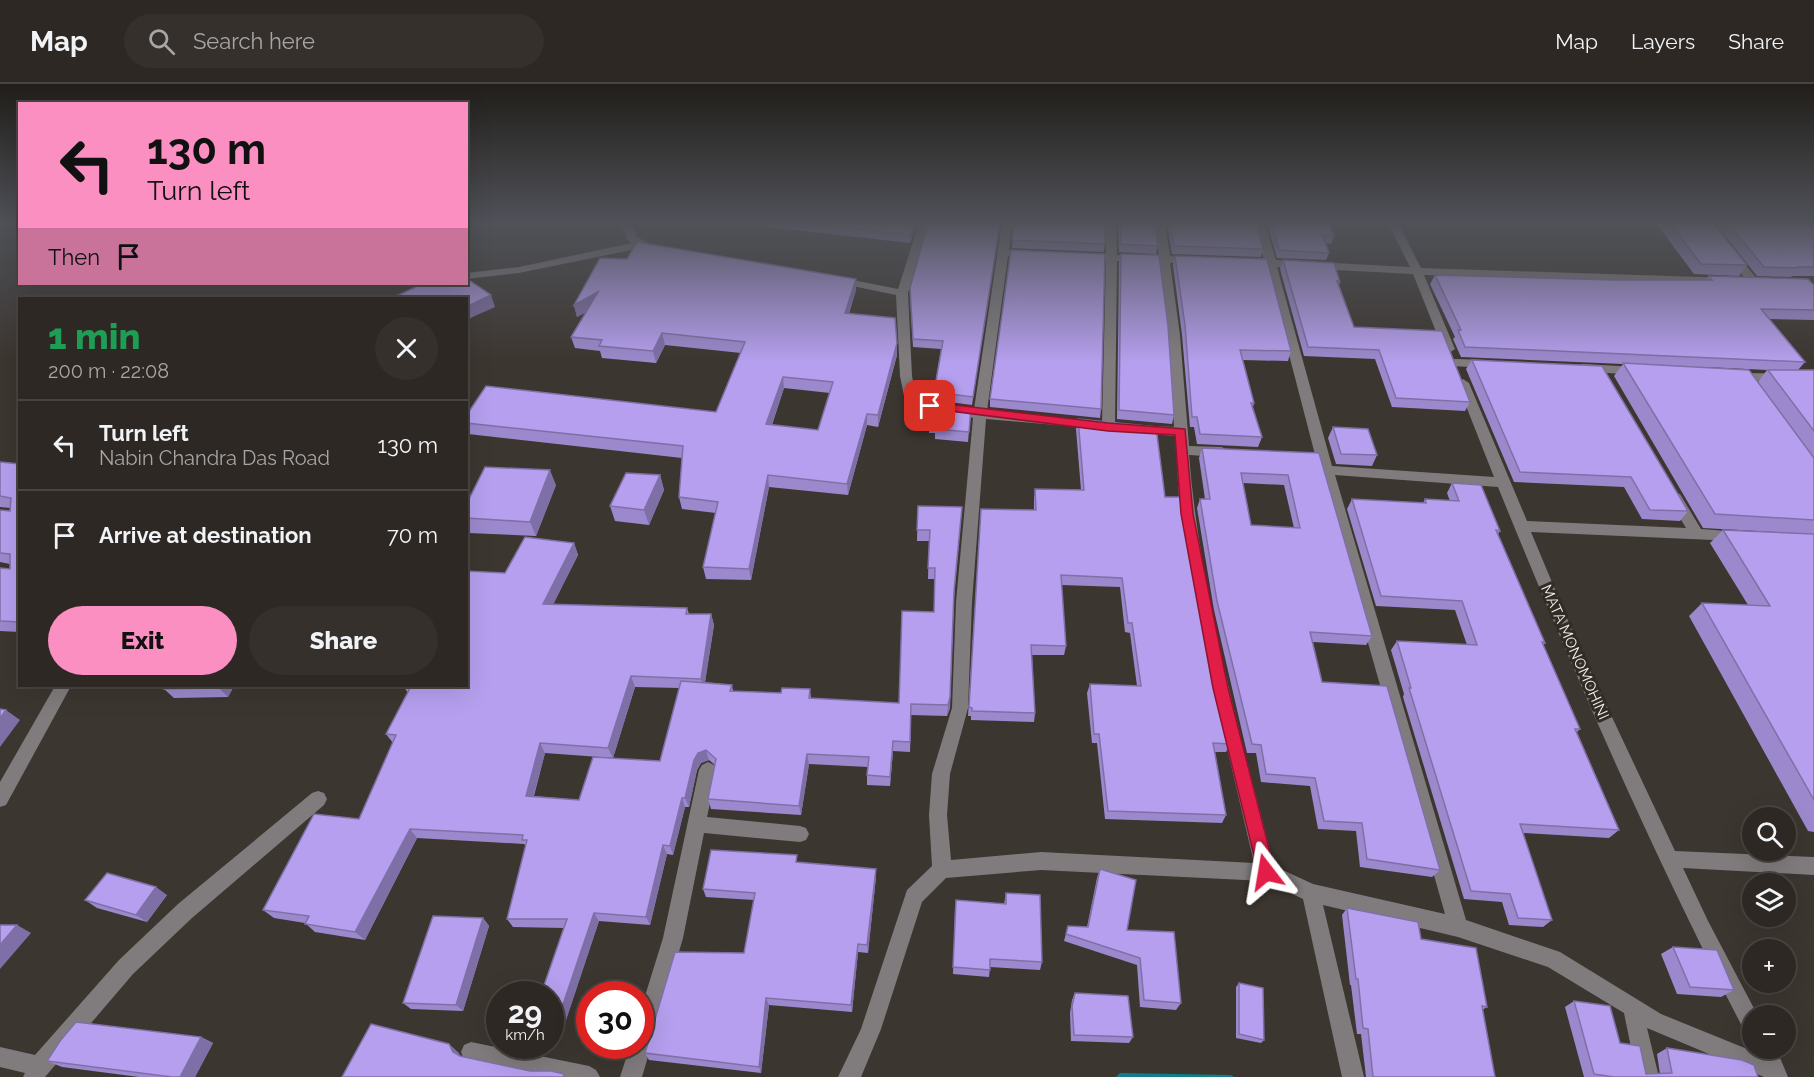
<!DOCTYPE html>
<meta charset="utf-8">
<style>
body{margin:0;font-family:Raleway,sans-serif;background:#35302c;color:#f1f3f6;height:100vh;display:flex;flex-direction:column;font-size:22px;white-space:nowrap}
*{box-sizing:border-box;margin:0}
p{font-size:20px;color:#a7a6a6}
.icon{flex:none;width:33px;height:33px;fill:none;stroke:currentColor;stroke-width:2;stroke-linecap:round;stroke-linejoin:round}
.map{position:relative;flex:1;overflow:hidden}
.drawer{position:absolute;left:18px;top:213px;width:450px;height:390px;display:flex;flex-direction:column;background:#2d2824;border-radius:0px;box-shadow:0 6px 24px #0002,0 0 0 2px #484441}
.drawer>*{flex:none}
.banner{position:absolute;left:18px;top:18px;width:450px;height:183px;border-radius:0px;box-shadow:0 6px 24px #0002,0 0 0 2px #484441;background:#fc8fc1;color:#111;overflow:hidden}
.fabs{position:absolute;left:1742px;top:723px;display:grid;gap:12px}
.fabs a{display:grid;place-items:center;width:54px;height:54px;border-radius:50%;background:#2d2824;box-shadow:0 6px 24px #0002,0 0 0 2px #484441;font-size:30px}
.speed{position:absolute;left:486px;top:897px;display:flex;gap:12px;font-size:30px;font-weight:700;text-align:center}
.speed>*{display:grid;place-content:center;width:78px;height:78px;border-radius:50%;background:#2d2824;box-shadow:0 6px 24px #0002,0 0 0 2px #484441;line-height:1}
.speed small{font-size:15px;font-weight:400}
.speed .limit{border:9px solid #d22;background:#fff;color:#111}
.pin{position:absolute;display:grid;place-items:center;width:51px;height:51px;color:#fff;margin:-26px;border-radius:12px;box-shadow:0 3px 9px #0006}
.me{position:absolute;width:66px;margin:-33px;rotate:346deg;stroke-linejoin:round;filter:drop-shadow(0 0 4px #0008)}
.turn{display:flex;align-items:center;gap:21px;height:126px;padding:0 30px;font-size:27px}
.turn .icon{width:78px;height:78px;stroke-width:2.5}
.turn b{display:block;font-size:42px;line-height:51px}
.then{display:flex;align-items:center;height:57px;padding:0 30px;background:#0003;gap:12px;font-size:22px}
.round{display:grid;place-items:center;flex:none;width:63px;height:63px;border-radius:32px;background:#35302c}
.summary{display:flex;align-items:center;justify-content:space-between;height:102px;padding:0 30px}
h1{font-size:36px;font-weight:800;line-height:45px;color:#1e9e55}
.action{display:flex;gap:12px;margin-top:auto;padding:12px 30px}
.action a{flex:1;height:69px;border-radius:36px;background:#fc8fc1;color:#111;font-size:24px;font-weight:800;line-height:69px;text-align:center}
.action a+a{background:#35302c;color:#f1f3f6}
ul{padding:0;list-style:none}
li{display:flex;align-items:center;gap:18px;height:90px;padding:0 30px;border-top:2px solid #484441}
li div{flex:1}
li b{display:block;font-size:22px}
li em{font-style:normal}
header{display:flex;align-items:center;gap:36px;box-sizing:border-box;height:84px;padding:0 30px;background:#2d2824;border-bottom:2px solid #484441}
header strong{font-size:28px}
nav{display:flex;gap:33px;margin-inline-start:auto;font-size:21px}
.search{width:420px;height:54px;background:#35302c;display:flex;align-items:center;gap:15px;box-sizing:border-box;padding:0 21px;border-radius:33px;color:#a7a6a6;font-size:22px}
.map>svg:first-child{display:block}
</style>
<header>
<strong>Map</strong>
<div class="search"><svg class="icon" aria-label="search" viewBox="0 0 24 24"><circle cx="10" cy="10" r="6"/><path d="M15 15l6 6"/></svg>Search here</div>
<nav><a>Map</a><a>Layers</a><a>Share</a></nav>
</header>
<div class="map">
<svg width="1814" height="993" viewBox="0 0 1814 993">
<rect width="100%" height="100%" fill="#3c3630"/>
<path fill="#0f7f89" d="M1120,989L1231,991L1234,993H1116Z"/>
<g fill="none" stroke-linecap="round" stroke-linejoin="round">
<path fill="#807c7e" fill-rule="evenodd" d="M621,139H631L637,153L658,164V168H650L641,164L519,189L466,195V189L519,183L632,159L627,155Z
M919,139H929L908,209L912,292L916,312L974,325L1002,139H1012L1009,166L1029,167L1034,170L1029,173L1008,172L987,327L1102,338L1106,177L1086,176L1081,173L1086,170H1106V139H1116L1117,171L1159,172L1155,139H1165L1170,172L1197,174V178L1170,179L1180,251L1189,362L1222,363L1229,368L1222,373L1189,371C1200,510 1240,647 1274,782L1313,800L1445,830L1319,386L1266,182L1247,181L1241,178L1247,175L1264,176L1255,139H1265L1276,176L1410,183L1388,139H1398L1421,184L1731,194V198L1727,199L1424,191L1455,265L1449,269L1443,265L1413,190L1277,183L1332,382L1494,393L1457,299L1463,295L1469,299L1527,437L1686,444L1668,414L1675,409L1680,410L1701,445L1741,448L1743,452L1736,457L1531,448L1579,563L1675,767L1814,773V791L1683,784L1708,837L1758,932H1752V951L1745,948C1653,771 1573,588 1498,403L1335,391L1466,836L1560,868L1661,930L1757,969L1755,964H1776L1788,993H1764L1647,944L1659,993H1637L1624,929L1548,883L1458,853L1323,821L1364,993H1342L1303,815L1265,797L1041,786L946,794L922,818L881,945L861,993H838L861,945L907,806L932,782L929,731L932,690L952,624L956,518L973,334L905,317L900,292L896,211L838,199L832,196L838,193L898,205ZM1117,177L1159,178L1168,251L1174,343L1136,341L1129,345L1136,349L1175,352L1180,430L1213,604L1254,779L1041,768L951,776L947,731L950,690L968,624L972,518L986,335L1113,346L1115,343Z
M1701,139H1712L1756,194V198H1748Z
M1455,275L1488,276L1494,280L1488,284L1451,282L1449,279L1451,276Z
M1583,280L1637,283L1643,287L1637,291L1579,287L1577,284L1579,281Z
M1736,289L1814,290V298L1732,296L1730,293Z
M55,602H71L6,721L0,723V698Z
M708,678L714,681L717,686L707,733L800,742L806,744L809,750L806,756L800,758L704,749L683,854L642,993H620L630,962H640V928L663,854L699,686L702,681Z
M318,707L324,709L327,715L324,721L192,834L133,890L45,993H23L25,989L0,983V963L35,971L119,876L178,820L312,709Z
M471,958L589,982L596,986L600,993H539L471,978L464,975L461,968L464,961Z"/>
</g>
<path fill="#9c89cd" fill-rule="evenodd" d="M767,139H917L910,159L767,143Z
M1000,139L972,321L934,316V308L941,265L913,263L910,212Z
M1014,139L1105,160L1104,168L1012,164Z
M1118,139H1155L1158,162L1156,170L1119,168Z
M1167,139H1257L1263,165L1261,173L1172,170Z
M1267,139H1328L1334,152L1331,160L1326,159L1329,169L1326,176L1277,174Z
M1656,139H1713L1747,181L1739,192L1694,190Z
M1715,139H1812L1814,141V192H1792L1791,193L1757,192Z
M1121,170L1174,331L1172,340L1117,335L1119,179Z
M1175,172L1291,267L1288,277L1243,276L1254,319L1253,323L1262,353L1258,363L1197,360L1194,343H1190L1182,251L1173,181Z
M1283,176L1340,198L1339,201L1354,243L1470,318L1465,327L1392,323L1375,275L1304,272L1280,185Z
M1435,191L1617,196H1706L1709,192L1814,201V236L1769,235L1805,278L1798,286H1814V748L1808,747L1689,532L1702,519L1748,521L1710,459L1723,446L1795,449L1703,444L1614,292L1623,280L1461,273L1453,255L1455,253L1430,200ZM1706,283L1767,286L1758,298Z
M856,206L849,230L897,271L878,343L867,341L848,411L769,403L751,496L706,495L703,483L716,429L682,425L679,413L682,374L468,350L466,347V332L716,328L741,269L665,261L656,279L602,274L600,267L575,264L571,253L586,228L577,233L574,221ZM784,304L830,309L818,346L772,341Z
M1472,276L1688,427L1680,437L1642,435L1624,403L1514,398L1466,285Z
M990,315L1101,325L1100,334L990,323Z
M971,324L968,358L935,355V349H929V338Z
M1078,335L1165,413L1215,595L1230,660L1226,668H1215L1226,731L1222,739L1105,735L1097,659H1092L1087,609L1090,600L1137,602L1130,549L1125,548L1120,503L1061,501L1066,562L1064,571H1032L1035,629L1034,638L971,636V632H968L981,425L1034,426V415L1035,405L1081,406L1076,345Z
M1333,343L1377,371L1372,382L1336,380L1328,354Z
M1202,364L1319,369L1372,552L1366,561L1313,558L1322,598L1440,786L1432,793L1360,783L1356,747L1318,745L1310,702L1261,698L1256,669H1247L1214,526L1197,424L1200,415H1205L1199,374ZM1243,399L1284,401L1294,444L1251,441Z
M0,378L20,380V548L0,547V484L10,485V480L0,478V426L10,427V424L0,423Z
M660,391L664,406L649,441L615,437L610,422Z
M1452,399L1500,447L1498,450L1545,559L1543,561L1580,645L1577,648L1619,746L1609,754L1523,749L1552,836L1543,843L1509,841L1502,818L1464,815L1403,613L1404,610L1391,566L1397,557L1467,561L1455,526L1376,522L1347,425L1352,415L1423,419L1425,415L1450,417L1447,409Z
M556,401L536,452L468,449L466,447V421Z
M918,422L962,423L954,514L950,624L947,632L911,631L910,668L893,667L890,702L867,701V691L868,683L809,680L801,731L711,725L708,715L715,681L709,676L701,679L697,686L689,723H685L673,771L667,770L650,841L599,837L563,945L550,944V910L564,844L513,843L507,835L526,762L524,760L417,754L365,856L315,848L305,839L274,834L263,826L359,735L393,659L386,650L408,609L404,603L505,489L574,459L578,471L553,520L687,524L689,530H711L714,541L705,598L732,601L733,607L781,609L810,605L811,614L899,619L934,528V495H928L929,457H917ZM635,603L679,604L660,677L579,716L534,712L545,669L613,674Z
M166,602H234L228,613L174,614L164,605Z
M799,778L876,793L868,869L858,868L852,928L769,921L761,989L649,976L645,969L744,869L754,816L706,813L703,805Z
M1100,785L1127,846L1181,919L1176,926L1140,923L1137,881L1064,857L1068,842L1087,843L1097,794Z
M1006,809L1042,878L1040,886L990,883L989,893L953,890L955,824L1004,820Z
M167,811L147,838L97,824L85,816Z
M1347,824L1421,855L1487,923L1482,926L1495,993H1366L1361,950H1357L1351,901H1350L1342,831Z
M483,834L489,842L463,927L411,925L403,919Z
M1673,863L1734,906L1721,913L1677,910L1661,870Z
M1239,899L1264,956L1261,959L1236,954V903Z
M1075,909L1133,953L1129,959L1071,957L1070,929L1072,916Z
M1574,917L1620,959L1646,990H1660L1657,970L1667,964L1758,993H1584L1565,923Z
M201,953L213,959L195,993H139L62,983L47,977Z"/>
<path fill="#7f6fa7" d="M914,139H917L910,159V151Z
M856,195V206L845,241V229Z
M598,208L601,220L577,233L574,221Z
M491,211L495,223L466,236V223Z
M662,249L665,261L656,279L653,267Z
M897,259V271L878,343V331Z
M783,293L784,304L768,352L766,340Z
M867,330V341L848,411L847,400Z
M550,386L556,401L536,452L530,438Z
M660,391L664,406L649,441L644,426Z
M768,391L769,403L751,496L749,485Z
M574,459L578,471L548,531L543,520Z
M711,530L714,541L704,605L701,595Z
M631,592L635,603L613,674L608,664Z
M220,602H234L228,613L219,604Z
M950,613V624L947,632L948,621Z
M6,626L20,636L0,663V634Z
M893,657V667L890,702V693Z
M540,659L545,669L531,721L526,712Z
M706,666L709,676L701,679L697,686L689,723L685,714L694,676L698,669Z
M807,670L809,680L801,731L799,722Z
M682,714L685,723L673,771L670,762Z
M410,745L417,754L365,856L355,848Z
M663,761L667,770L650,841L646,833Z
M876,785V793L868,869L867,861Z
M156,803L167,811L147,838L136,831Z
M594,829L599,837L563,945L557,938Z
M483,834L489,842L463,927L456,921Z
M17,841L31,849L0,885V861Z
M858,860V868L852,928L851,921Z
M766,914L769,921L761,989L759,983Z
M201,953L213,959L195,993H180Z
M449,960L459,969L463,977L453,968Z"/>
<path fill="#b59fee" stroke="#7f6fa7" stroke-width="1.5" fill-rule="evenodd" d="M803,139H914L910,151Z
M928,139H1000L973,313L934,308L943,257L913,255L910,204Z
M1014,139H1105V160L1012,156Z
M1120,139H1155L1158,162L1121,160Z
M1170,139H1257L1263,165L1174,162Z
M1272,139H1328L1334,152H1323L1329,169L1279,166Z
M1670,139H1713L1747,181L1701,180Z
M1728,139H1812L1814,141V183H1796L1798,184L1764,183Z
M637,158L856,195L845,229L895,234L897,259L878,331L867,330L847,400L768,391L749,485L703,483L718,418L679,413L683,362L466,339V332L486,302L716,328L745,258L662,249L653,267L599,262L602,256L571,253L598,208L574,221L600,174L627,175ZM783,293L833,298L818,346L766,340Z
M1011,166L1105,170L1101,325L990,315Z
M1121,170L1159,171L1168,242L1174,331L1119,326Z
M1175,172L1267,175L1291,267L1240,266L1254,319H1251L1262,353L1200,350L1197,333H1192L1185,241Z
M1283,176L1334,179L1340,198L1337,197L1354,243L1442,247L1470,318L1396,314L1379,266L1308,263Z
M1435,191L1617,196H1712L1709,192L1808,195L1814,201V226L1761,225L1805,278L1465,263L1458,246H1461Z
M466,194L491,211L466,223V214H392L422,200H466Z
M1472,276L1602,282L1688,427L1650,426L1631,393L1520,388Z
M1623,279L1749,286L1814,374V436L1715,430Z
M1768,286H1814V347Z
M932,318L971,324L969,348L935,345L936,339L929,338Z
M1078,335L1156,343L1165,413H1180L1215,595L1230,660L1213,659L1226,731L1108,727L1099,650H1094L1090,600L1141,602L1132,539H1128L1122,494L1061,491L1066,562L1031,561L1035,629L972,627V624L969,623L981,425L1036,426L1035,405L1084,406Z
M1333,343L1368,345L1377,371L1341,370Z
M1202,364L1319,369L1372,552L1310,548L1322,598L1387,602L1440,786L1367,775L1362,739L1324,737L1315,694L1266,690L1261,661L1252,660L1217,517L1200,415H1210ZM1241,389L1288,391L1300,444L1251,441Z
M0,378L20,380V538L0,537V484L10,485V470L0,469V426L10,427L11,414L0,412Z
M485,383L550,386L530,438L466,434V421Z
M626,389L660,391L644,426L610,422Z
M1452,399L1481,401L1500,447L1496,446L1545,559L1542,558L1580,645H1575L1619,746L1520,740L1552,836L1518,834L1510,810L1471,807L1409,604H1411L1397,557L1477,561L1462,517L1381,512L1352,415L1426,419L1425,415L1459,417Z
M918,422L962,423L954,507L950,613L948,621L911,620L910,658L893,657L890,693L867,691L869,673L807,670L799,722L708,715L716,675L706,666L698,669L694,676L685,714H682L670,762L663,761L646,833L594,829L557,938L550,937V910H541L567,835H507L527,756H522L523,751L410,745L355,848L305,840L309,832L263,826L314,730L359,735L396,651L386,650L410,604L404,603L405,602H466V487L505,489L525,453L574,459L543,520L687,524L686,530H711L701,595L631,592L608,664L540,659L526,712L579,716L593,673L660,677L681,597L732,601L730,607L781,609L782,604L810,605L809,614L899,619L902,527L934,528L935,484H928L930,446H917Z
M1723,446L1814,450V716L1702,519L1770,522Z
M166,602H220L219,604L164,605Z
M0,625L6,626L0,634Z
M711,766L797,771L796,778L876,785L867,861L858,860L851,921L766,914L759,983L645,969L675,868L744,869L755,809L703,805Z
M1100,785L1136,796L1127,846L1174,848L1181,919L1144,916L1140,874L1066,850L1068,842L1088,843Z
M107,789L156,803L136,831L85,816Z
M1006,809L1040,811L1042,878L990,875V886L953,883L956,816L1006,820Z
M1347,824L1418,838L1421,855L1476,864L1487,923L1482,922L1495,993H1373L1368,945L1363,944L1358,895H1356Z
M433,832L483,834L456,921L403,919Z
M0,841H17L0,861Z
M1673,863L1717,866L1734,906L1690,903Z
M1239,899L1263,904L1264,956L1239,950Z
M1075,909L1128,912L1133,953L1074,951L1072,922Z
M1574,917L1610,922L1620,959L1640,962L1646,990L1672,989L1667,964L1742,976L1754,981L1758,993H1614L1594,990Z
M76,938L201,953L180,993H172L47,977L60,957Z
M371,940L449,960L453,968L460,972L530,987H551L564,990L563,993H342Z"/>
<linearGradient id="sky" x2="0" y2="1"><stop stop-color="#211e1a"/><stop offset="0.5" stop-color="#505259"/><stop offset="1" stop-color="#505259" stop-opacity="0"/></linearGradient>
<rect width="1814" height="278" fill="url(#sky)"/>
<path fill="#e11d48" stroke="#92132f" stroke-width="1.5" d="M930,318L1108,339L1185,345L1193,430L1228,604L1275,788L1272,794L1266,796L1260,794L1258,788L1213,604L1181,430L1175,351L1108,347L926,324L924,322Z"/>
<g text-anchor="middle" dominant-baseline="central" stroke-width="6" stroke-linejoin="round" paint-order="stroke">
<g font-size="15" fill="#f3efeb" stroke="#322c26">
<text transform="translate(1575 568) rotate(66)">MATA MONOMOHINI</text>
</g>
</g>
</svg>
<div class="fabs">
<a><svg class="icon" aria-label="search" viewBox="0 0 24 24"><circle cx="10" cy="10" r="6"/><path d="M15 15l6 6"/></svg></a>
<a><svg class="icon" aria-label="layers" viewBox="0 0 24 24"><path d="M12 4l9 5-9 5-9-5zM3 14l9 5 9-5"/></svg></a>
<a>+</a>
<a>−</a>
</div>
<div class="speed"><div>29<small>km/h</small></div><div class="limit">30</div></div>
<div class="pin" style="left:930px;top:322px;background:#d93025"><svg class="icon" aria-label="arrive" viewBox="0 0 24 24"><path d="M6 21V4h12l-3 4 3 4H6"/></svg></div>
<svg class="me" style="left:1266px;top:788px" viewBox="-20 -20 40 40"><path d="M0-17L14 15 0 8-14 15z" fill="#e11d48" stroke="#fff" stroke-width="4"/></svg>
<div class="banner">
<div class="turn"><svg class="icon" aria-label="left" viewBox="0 0 24 24"><path d="M17 20v-9H6M10 6l-5 5 5 5"/></svg><div><b>130 m</b>Turn left</div></div>
<div class="then">Then<svg class="icon" aria-label="arrive" viewBox="0 0 24 24"><path d="M6 21V4h12l-3 4 3 4H6"/></svg></div>
</div>
<section class="drawer">
<div class="summary"><div><h1>1 min</h1><p>200 m · 22:08</p></div><a class="round"><svg class="icon" aria-label="close" viewBox="0 0 24 24"><path d="M6 6l12 12M18 6L6 18"/></svg></a></div>
<ul>
<li><svg class="icon" aria-label="left" viewBox="0 0 24 24"><path d="M17 20v-9H6M10 6l-5 5 5 5"/></svg><div><b>Turn left</b><p>Nabin Chandra Das Road</p></div><em>130 m</em></li>
<li><svg class="icon" aria-label="arrive" viewBox="0 0 24 24"><path d="M6 21V4h12l-3 4 3 4H6"/></svg><div><b>Arrive at destination</b></div><em>70 m</em></li>
</ul>
<div class="action"><a>Exit</a><a>Share</a></div>
</section>
</div>
